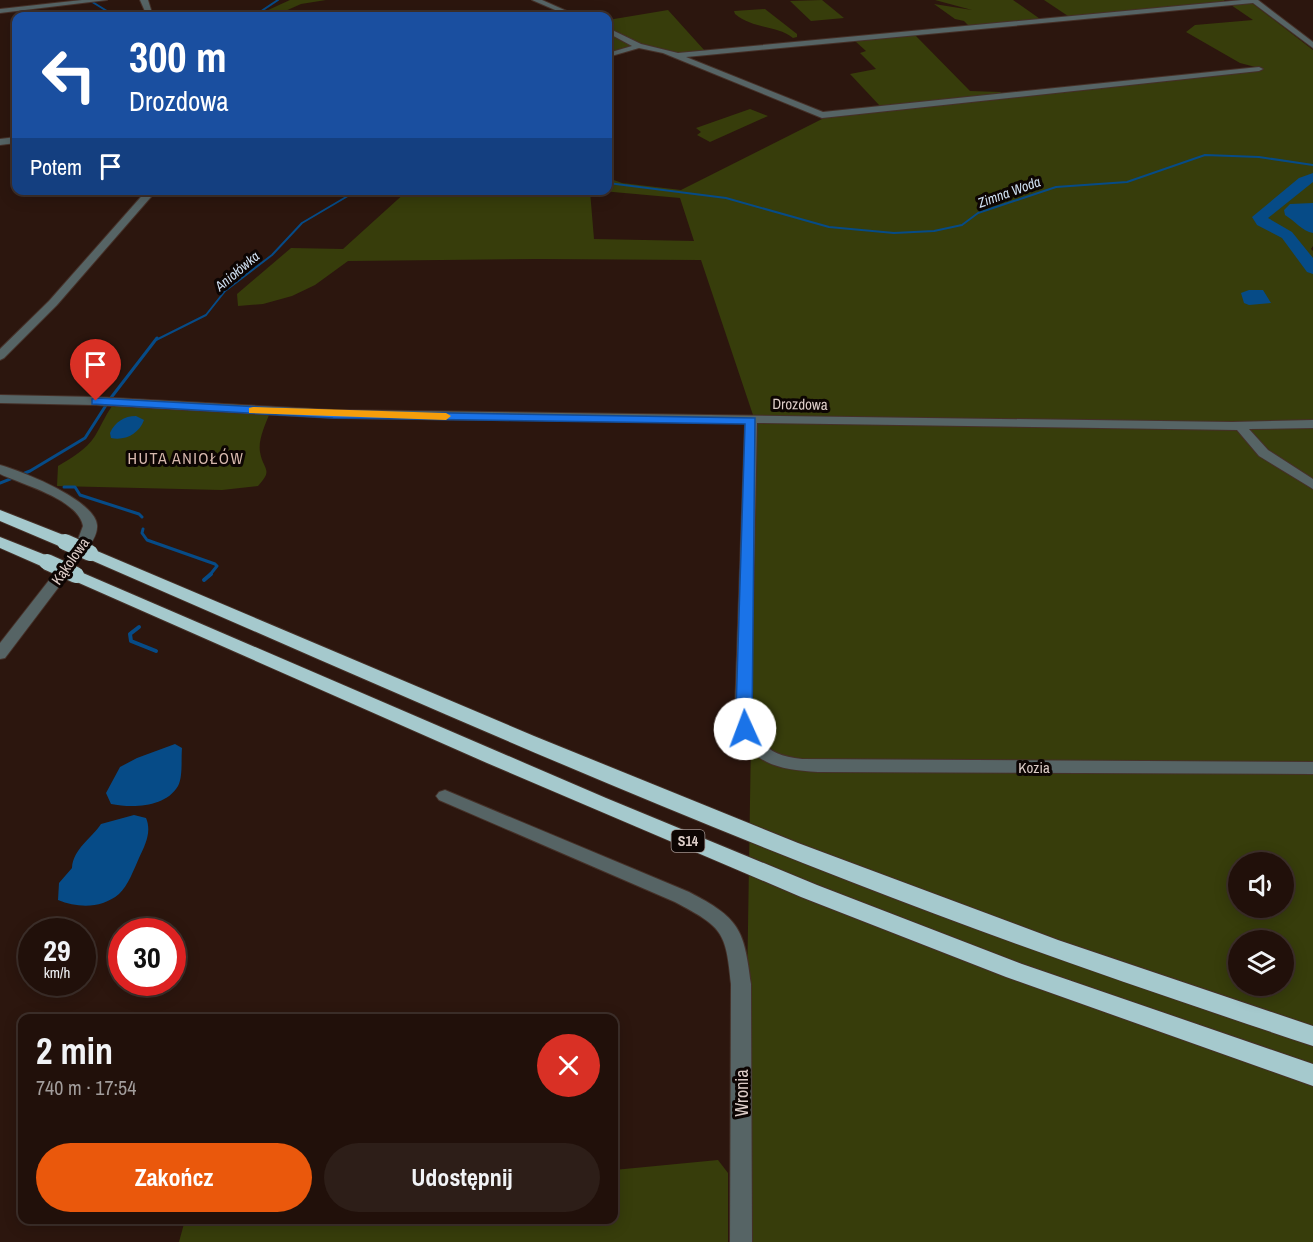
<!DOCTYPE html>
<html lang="pl">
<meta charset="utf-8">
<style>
body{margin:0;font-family:"Archivo Narrow",sans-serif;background:#2d1e18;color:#f1f3f6;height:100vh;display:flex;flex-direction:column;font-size:22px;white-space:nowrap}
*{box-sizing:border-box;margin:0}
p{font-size:20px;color:#a29d9c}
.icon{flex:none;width:33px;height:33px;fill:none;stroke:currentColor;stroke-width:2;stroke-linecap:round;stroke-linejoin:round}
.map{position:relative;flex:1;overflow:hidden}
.panel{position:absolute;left:18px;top:1014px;width:600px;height:210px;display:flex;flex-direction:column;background:#21100a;border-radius:12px;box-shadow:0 3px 15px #0003,0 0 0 2px #3e302b}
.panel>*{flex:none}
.hud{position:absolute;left:12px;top:12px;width:600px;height:183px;border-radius:12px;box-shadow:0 3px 15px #0003,0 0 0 2px #3e302b;background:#1a4fa0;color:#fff;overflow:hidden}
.buttons{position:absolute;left:1228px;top:852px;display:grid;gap:12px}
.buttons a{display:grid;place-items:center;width:66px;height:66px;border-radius:50%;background:#21100a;box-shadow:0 3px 15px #0003,0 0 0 2px #3e302b;font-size:30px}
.speed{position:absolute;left:18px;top:918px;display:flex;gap:12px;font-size:30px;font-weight:700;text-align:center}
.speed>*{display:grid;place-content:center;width:78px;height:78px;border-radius:50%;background:#21100a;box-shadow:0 3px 15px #0003,0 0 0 2px #3e302b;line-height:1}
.speed small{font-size:15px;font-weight:400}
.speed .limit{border:9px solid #d22;background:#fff;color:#111}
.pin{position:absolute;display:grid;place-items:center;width:51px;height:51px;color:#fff;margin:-62px -26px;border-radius:50% 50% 50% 0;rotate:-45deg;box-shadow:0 0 6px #0007}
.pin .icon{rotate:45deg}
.me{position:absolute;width:66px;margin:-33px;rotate:358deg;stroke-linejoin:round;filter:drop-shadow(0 0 4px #0008)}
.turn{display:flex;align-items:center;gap:21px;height:126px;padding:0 18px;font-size:27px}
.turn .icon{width:78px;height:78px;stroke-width:2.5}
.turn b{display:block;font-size:42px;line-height:51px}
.then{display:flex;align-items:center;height:57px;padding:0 18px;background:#0003;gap:12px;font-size:22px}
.round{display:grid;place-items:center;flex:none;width:63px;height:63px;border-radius:32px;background:#2d1e18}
.head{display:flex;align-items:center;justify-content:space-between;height:102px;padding:0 18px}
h1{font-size:36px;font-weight:800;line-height:45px}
.button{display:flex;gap:12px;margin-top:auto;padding:12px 18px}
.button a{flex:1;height:69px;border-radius:36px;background:#ea580c;color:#fff;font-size:24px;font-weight:800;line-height:69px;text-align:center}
.button a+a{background:#2d1e18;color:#f1f3f6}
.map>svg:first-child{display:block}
</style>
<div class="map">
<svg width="1313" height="1242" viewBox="0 0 1313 1242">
<rect width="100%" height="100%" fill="#2c160e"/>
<path fill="#373d0b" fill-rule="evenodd" d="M290,0H326L301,4L274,16H255Z
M822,0L844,18L811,21L790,1Z
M935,0H1013L1043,21L969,26L964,21L955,19L934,4L972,10Z
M1044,0H1224L1225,2L1071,18Z
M1252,3L1313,50V246L1311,249L1313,251V1242H743L756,424L701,260L538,259L348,261L315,285L292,296L263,304L238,306L237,294L291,248L343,249L407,191H590L594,239L694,241L680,198L602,191L608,190V178L622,183L681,190L828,116L1263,69L1240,63L1186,32L1195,25L1253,20L1231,5ZM1239,862H1284V908H1239ZM1239,940H1284V986H1239Z
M765,9L797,34V37L793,38C777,25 755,30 735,14L734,11Z
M668,10L705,51L682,53L634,45L608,53V20Z
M914,34L970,91L1000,92L1003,94L880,106L850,74L876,69L860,53L866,51L855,41Z
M750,109L768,116L710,142L697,135L701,132L696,128Z
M112,406L269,415C265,425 258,440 260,452C263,470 274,469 258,486L222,490L57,486L58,466C71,458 86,450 95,436C101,426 105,416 112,406Z
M718,1160L728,1173V1242H179L185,1220H614V1170Z"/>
<path fill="#064b87" d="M1313,203V233C1302,231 1295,221 1285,215L1284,210L1290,204Z
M1249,290H1263L1271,303L1249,305L1244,303L1241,293Z
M136,416L144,420C139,434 125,441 111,438L110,433C115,422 124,416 136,416Z
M175,744L182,748C181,759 183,777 178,786C165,808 132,808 111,804L106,793L120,767L137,758Z
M134,815L146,818C152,832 145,845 139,858C134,869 128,886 119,894C101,909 78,908 58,900L59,883L72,868C73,849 91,839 101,824Z"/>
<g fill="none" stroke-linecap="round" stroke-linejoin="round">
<path stroke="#064b87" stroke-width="2" d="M89,0L115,16
M157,16L207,12L214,16
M254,16L278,0
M608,183L726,198L829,227L894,233L934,231L962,225L978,213L1056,187L1127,182L1205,155L1259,157L1313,165
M156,340L206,315L225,291L272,255L302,223L358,190"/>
<path stroke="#064b87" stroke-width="3" d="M0,483L30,471L85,438L110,399L157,338
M64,487H75L80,495L139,514L142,517
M143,529L142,533L147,540L215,564L217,566L209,576"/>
<path stroke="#064b87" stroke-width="4" d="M204,580L211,574
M139,627L130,634L131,641L156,651"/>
<path fill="#064b87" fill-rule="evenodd" d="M1313,173V182L1268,218L1292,232L1313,258V274L1307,272L1282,238L1257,225L1252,217L1299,178Z"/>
<g stroke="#453028" stroke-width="2">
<path id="minor" d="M82,0H107L0,13V9Z
M140,0H148L153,16H147Z
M532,0H542L578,16H569Z
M1242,0H1258L1313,42V48L1253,3L686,57L823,112L1259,67L1263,69L1259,71L822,118L663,53L639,48L608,57V53L632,46L608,33V28L641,44L678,53Z
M16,137V143L0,145V139Z
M147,190H157L57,305L4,358L0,360V349L49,301Z
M0,395L96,397L333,410L1232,422L1313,420V428L1249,429L1268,450L1313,479V489L1259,456L1237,430L757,423L751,711C758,745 768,755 802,759L1313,762V774L818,772C771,769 744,762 735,711L745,423L333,418L96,405L0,403Z
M0,465C22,471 95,500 97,525C98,534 91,544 86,551L5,658L0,659V643L75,547L83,526C78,499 23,485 0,474Z
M445,790L689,892C739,918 744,928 751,984L752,1242H730L731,984C726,931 722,927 675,902L439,800L436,796L439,792Z"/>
</g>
<g stroke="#453028" stroke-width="2">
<path id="highway" d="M0,510L71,538L73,542L71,546H59L0,521Z
M0,537L53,558L56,562L53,566H41L0,548Z
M90,548L534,736L798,843L1058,940L1313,1026V1046C1157,994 1002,941 849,881C591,781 338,667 84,557L82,553L84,549Z
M76,570L606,798L817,885L1022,964L1313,1064V1086L1006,977L801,897L487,763L70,579L67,575L70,571Z"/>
</g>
<use href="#minor" fill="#566465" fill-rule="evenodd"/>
<use href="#highway" fill="#a5c9cd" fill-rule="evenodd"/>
<g stroke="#453028" stroke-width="18" stroke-linecap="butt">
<path id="highway-bridge" d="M65,542L90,553
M47,562L76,575"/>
</g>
<use href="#highway-bridge" stroke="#a5c9cd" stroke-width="16"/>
</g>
<path fill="#1a73e8" stroke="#114b97" stroke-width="1.5" d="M96,398L333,411L755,418L752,729L745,734L740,732L736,711L745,424L333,418L92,404V399Z"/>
<path fill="#f59e0b" d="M253,407L446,413L451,416L446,420L249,413V408Z"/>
<g text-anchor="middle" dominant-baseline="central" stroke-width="6" stroke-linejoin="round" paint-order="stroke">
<g font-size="14" font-style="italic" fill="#cfdff1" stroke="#0d0503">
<text transform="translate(1009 192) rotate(-20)">Zimna Woda</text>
<text transform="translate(237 271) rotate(-40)">Aniołówka</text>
</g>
<rect fill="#0d0503" stroke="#9f918d" stroke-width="1.5" x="671.5" y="830" width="33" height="22" rx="4.5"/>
<g font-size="14" font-weight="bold" fill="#ddcdc8">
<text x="688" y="841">S14</text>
</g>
<g font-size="15" fill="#ddcdc8" stroke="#0d0503">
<text transform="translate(800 404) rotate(1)">Drozdowa</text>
<text transform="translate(70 561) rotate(-55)">Kąkolowa</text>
<text x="1034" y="767">Kozia</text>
</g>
<g font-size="16" letter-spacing="1.5" fill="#d8b9ae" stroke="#0d0503">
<text x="186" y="458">HUTA ANIOŁÓW</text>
</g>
<g font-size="18" fill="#ddcdc8" stroke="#0d0503">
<text transform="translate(741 1093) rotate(-90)">Wronia</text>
</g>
</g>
</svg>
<div class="buttons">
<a><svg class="icon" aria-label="sound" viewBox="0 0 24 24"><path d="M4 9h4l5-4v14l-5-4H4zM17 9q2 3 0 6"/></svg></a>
<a><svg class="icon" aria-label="layers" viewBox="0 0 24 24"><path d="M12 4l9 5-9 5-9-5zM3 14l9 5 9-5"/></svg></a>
</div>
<div class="speed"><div>29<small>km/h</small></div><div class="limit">30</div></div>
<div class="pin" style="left:96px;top:401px;background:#d93025"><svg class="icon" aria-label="arrive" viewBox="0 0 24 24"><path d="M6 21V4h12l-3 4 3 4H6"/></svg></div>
<svg class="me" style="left:745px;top:729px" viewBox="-20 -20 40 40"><circle r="19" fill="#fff"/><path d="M0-13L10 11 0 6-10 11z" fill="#1a73e8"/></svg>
<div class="hud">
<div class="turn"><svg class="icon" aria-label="left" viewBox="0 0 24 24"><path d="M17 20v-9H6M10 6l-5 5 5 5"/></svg><div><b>300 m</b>Drozdowa</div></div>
<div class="then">Potem<svg class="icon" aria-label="arrive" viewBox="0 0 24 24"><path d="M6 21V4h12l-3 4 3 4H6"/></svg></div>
</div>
<section class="panel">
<div class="head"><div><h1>2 min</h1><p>740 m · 17:54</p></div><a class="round" style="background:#d93025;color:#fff"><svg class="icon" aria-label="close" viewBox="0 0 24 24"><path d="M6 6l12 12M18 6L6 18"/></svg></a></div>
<div class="button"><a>Zakończ</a><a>Udostępnij</a></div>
</section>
</div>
